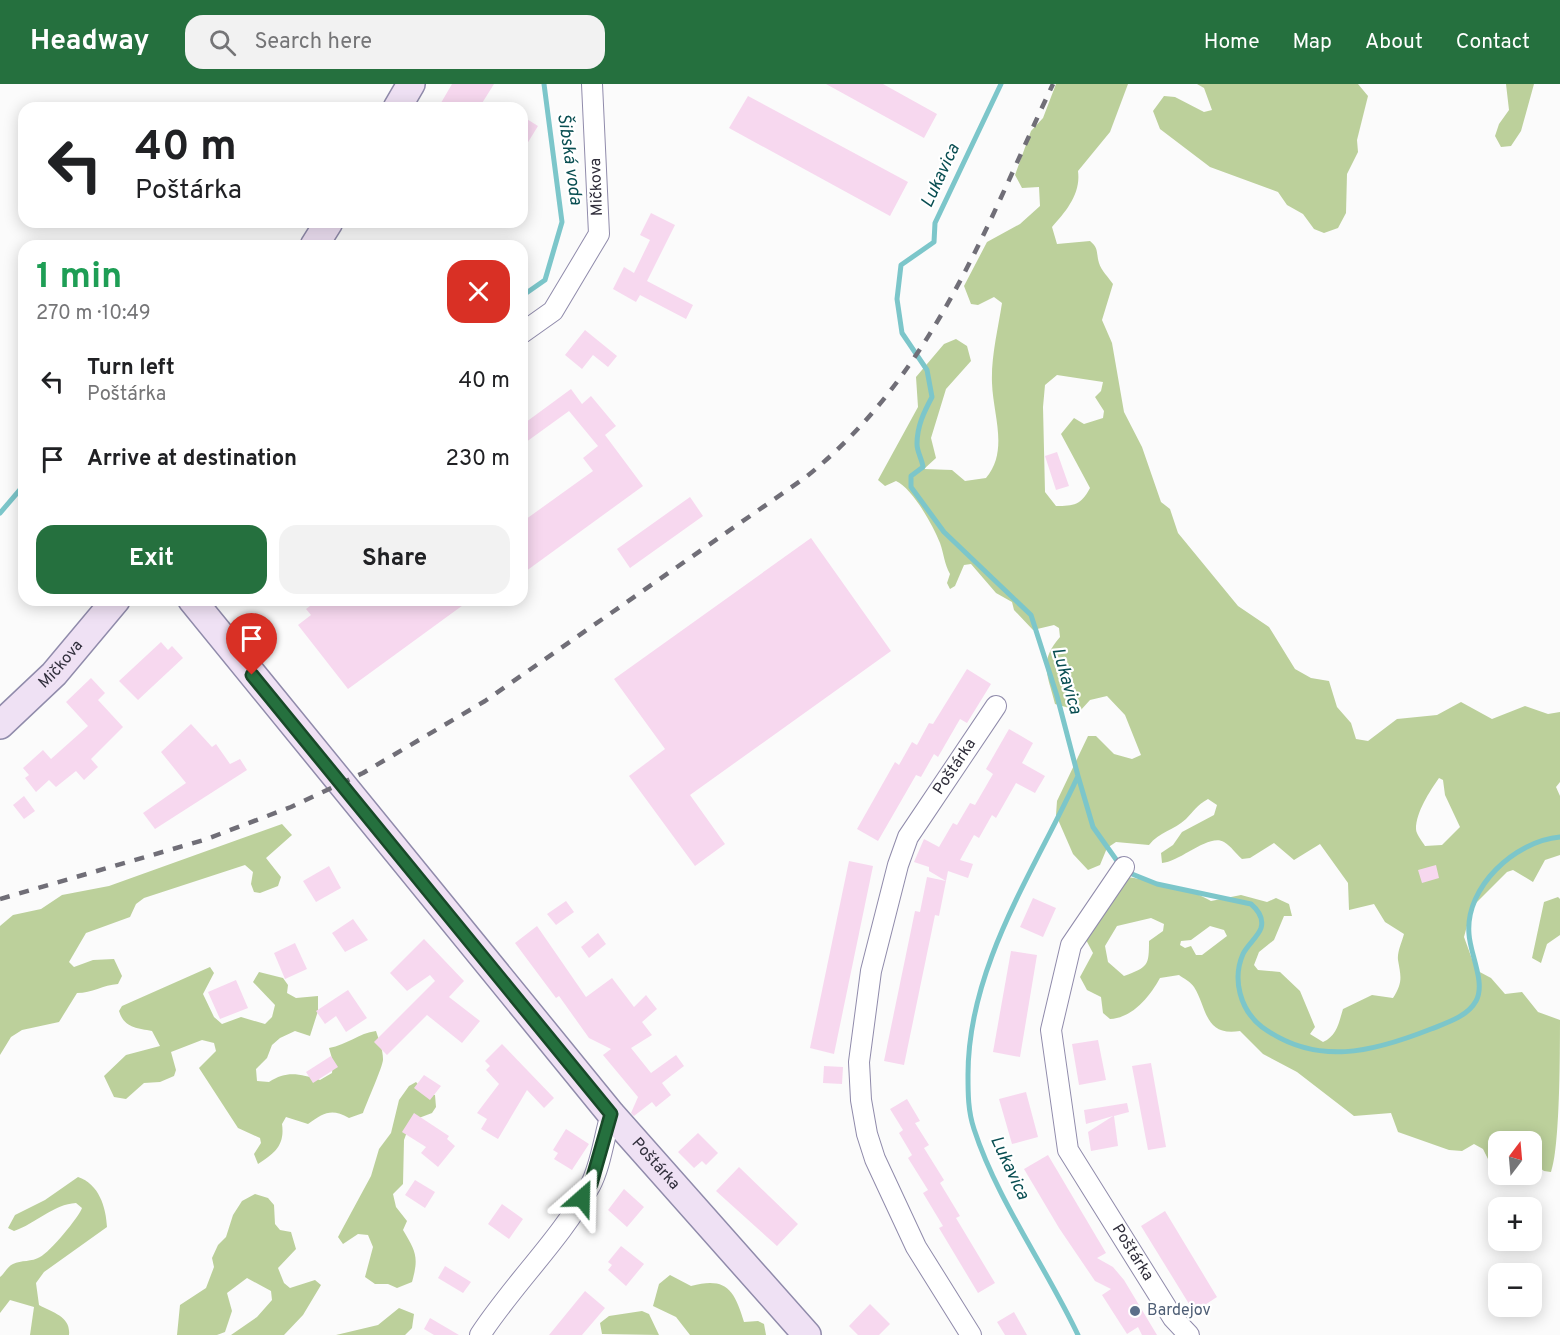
<!DOCTYPE html>
<meta charset="utf-8">
<style>
body{margin:0;font-family:Overpass,sans-serif;background:#f2f2f2;color:#202124;height:100vh;display:flex;flex-direction:column;font-size:22px;white-space:nowrap}
*{box-sizing:border-box;margin:0}
p{font-size:20px;color:#757577}
.icon{flex:none;width:33px;height:33px;fill:none;stroke:currentColor;stroke-width:2;stroke-linecap:round;stroke-linejoin:round}
.map{position:relative;flex:1;overflow:hidden}
.details{position:absolute;left:18px;top:156px;width:510px;height:366px;display:flex;flex-direction:column;background:#fff;border-radius:18px;box-shadow:0 3px 15px #0003}
.details>*{flex:none}
.top-card{position:absolute;left:18px;top:18px;width:510px;height:126px;border-radius:18px;box-shadow:0 3px 15px #0003;background:#fff;color:#202124;overflow:hidden}
.needle{width:39px;rotate:16deg}
.controls{position:absolute;left:1488px;top:1047px;display:grid;gap:12px}
.controls a{display:grid;place-items:center;width:54px;height:54px;border-radius:12px;background:#fff;box-shadow:0 3px 15px #0003;font-size:30px}
.pin{position:absolute;display:grid;place-items:center;width:51px;height:51px;color:#fff;margin:-62px -26px;border-radius:50% 50% 50% 0;rotate:-45deg;box-shadow:0 0 6px #0007}
.pin .icon{rotate:45deg}
.me{position:absolute;width:66px;margin:-33px;rotate:25deg;stroke-linejoin:round;filter:drop-shadow(0 0 4px #0008)}
.turn{display:flex;align-items:center;gap:21px;height:126px;padding:0 18px;font-size:27px}
.turn .icon{width:78px;height:78px;stroke-width:2.5}
.turn b{display:block;font-size:42px;line-height:51px}
.round{display:grid;place-items:center;flex:none;width:63px;height:63px;border-radius:18px;background:#f2f2f2}
.headline{display:flex;align-items:center;justify-content:space-between;height:102px;padding:0 18px}
h1{font-size:36px;font-weight:700;line-height:45px;color:#1e9e55}
.button{display:flex;gap:12px;margin-top:auto;padding:12px 18px}
.button a{flex:1;height:69px;border-radius:18px;background:#25703e;color:#fff;font-size:24px;font-weight:700;line-height:69px;text-align:center}
.button a+a{background:#f2f2f2;color:#202124}
ul{padding:0;list-style:none}
li{display:flex;align-items:center;gap:18px;height:78px;padding:0 18px}
li div{flex:1}
li b{display:block;font-size:22px}
li em{font-style:normal}
header{display:flex;align-items:center;gap:36px;box-sizing:border-box;height:84px;padding:0 30px;background:#25703e;color:#fff}
header strong{font-size:28px}
nav{display:flex;gap:33px;margin-inline-start:auto;font-size:21px}
.search{width:420px;height:54px;background:#f2f2f2;display:flex;align-items:center;gap:15px;box-sizing:border-box;padding:0 21px;border-radius:18px;color:#757577;font-size:22px}
.map>svg:first-child{display:block}
</style>
<header>
<strong>Headway</strong>
<div class="search"><svg class="icon" aria-label="search" viewBox="0 0 24 24"><circle cx="10" cy="10" r="6"/><path d="M15 15l6 6"/></svg>Search here</div>
<nav><a>Home</a><a>Map</a><a>About</a><a>Contact</a></nav>
</header>
<div class="map">
<svg width="1560" height="1251" viewBox="0 0 1560 1251">
<rect width="100%" height="100%" fill="#fbfbfb"/>
<path fill="#bcd09b" fill-rule="evenodd" d="M1056,0H1128L1110,48L1078,87C1081,110 1066,127 1052,143L1057,160L1090,157C1099,164 1096,169 1099,179C1101,186 1109,194 1113,200L1102,236L1112,259L1124,328L1142,363L1161,418L1170,425L1178,449L1238,522L1269,543L1295,585L1311,594L1329,597L1337,623L1351,639L1356,655L1368,657L1397,635L1437,631L1461,618L1492,635L1525,622L1548,630L1560,628V698L1556,703L1560,712V771L1545,776L1533,798L1513,786L1507,788L1472,823L1464,853L1476,886L1491,894L1505,910L1522,908L1538,928L1560,936C1560,969 1560,1065 1551,1088L1544,1087L1532,1078V1058H1498V1076L1489,1077L1483,1065L1474,1060L1462,1067L1449,1066L1398,1048L1391,1029L1354,1032L1297,988L1263,970L1240,947C1204,953 1207,923 1194,903C1191,898 1183,894 1179,891L1160,894C1150,912 1133,934 1110,935L1103,929L1101,913L1087,906L1080,893L1093,869L1085,854L1119,792C1143,794 1150,799 1170,804C1189,808 1193,807 1211,817L1241,811L1267,818L1276,814L1289,820L1292,832H1284L1274,856L1259,868L1254,881L1258,886L1280,888L1300,907L1315,943L1310,950L1323,958C1337,952 1339,938 1343,925L1372,911L1393,914C1403,898 1401,893 1398,876C1397,868 1402,858 1404,850L1385,838L1374,820L1349,826L1348,799L1320,760L1294,776L1274,759L1250,774L1242,775C1236,770 1231,762 1224,758C1209,749 1180,778 1162,779L1161,769L1173,761L1182,748L1214,731L1217,721L1208,715C1196,722 1195,726 1186,735C1174,746 1159,748 1149,761L1116,758L1107,764L1100,781L1088,786L1073,770L1056,731L1057,717L1088,652H1096L1114,670L1132,675L1141,671L1125,631L1107,612L1090,616L1080,627L1055,620C1048,591 1038,578 1060,553L1059,544L1054,541L1033,546L1014,526L1012,518L996,509L971,480L964,481L955,502L950,505L947,499L950,490C944,479 944,470 940,459C933,441 912,404 896,397L885,402L878,396L918,323L916,293L944,260L956,255L967,262L971,277L946,305L931,354L936,374L924,385L952,386L965,397L986,394C1009,367 993,331 992,299C991,273 998,245 1002,219L994,213L978,221L971,220L964,202L987,158L1020,140L1040,122L1039,103L1022,104L1015,91L1031,47L1043,34ZM1057,291L1103,298L1101,307L1095,313L1104,327L1103,334L1084,340L1074,334L1061,350L1090,404C1081,421 1074,422 1056,422L1045,408L1043,323L1045,301ZM1439,694L1443,696L1445,711L1460,743L1442,761L1425,762C1422,757 1416,750 1416,745C1416,728 1430,707 1439,694ZM1151,834L1164,840L1163,847L1149,857C1149,882 1148,883 1124,892L1108,878L1105,862L1117,842ZM1210,842L1224,846L1227,852L1202,871H1196L1191,862L1185,864L1180,861L1181,857L1191,856Z
M1197,0H1358L1368,12L1357,56L1358,68L1347,90L1346,129L1338,144L1324,149L1314,145L1303,130L1287,121L1278,108L1210,83L1160,45L1153,27L1164,12L1175,13L1204,28L1212,26L1204,4Z
M1506,0H1534L1521,47L1511,62L1501,63L1495,52L1499,40L1509,26Z
M282,740L292,751L266,774L281,793L278,802L260,809L254,808L251,800L253,788L245,781L144,814L136,820L130,833L86,849L69,878L74,883L93,876L114,875L122,892L118,900C103,901 92,909 77,909L59,938L22,946L11,953L0,971V842L13,831L41,825L62,811L109,802Z
M1558,813L1560,815V851L1547,860L1541,879L1532,874L1544,818Z
M210,883L214,889L203,910L214,933L222,940L241,933L265,940L272,933L275,921L253,898L259,888L283,894L288,901L287,909L296,914L318,912V927L310,952L295,947L280,954L272,961L267,974L256,985L257,997L269,998C287,986 300,990 320,996L332,989L333,978L329,964C347,961 359,949 376,947C379,956 383,966 383,975C384,980 366,1020 363,1029L349,1034C331,1024 324,1029 308,1040L286,1033L282,1040C285,1061 275,1069 258,1080L254,1070L261,1059L260,1054L238,1044L199,984L216,967L214,959L202,956L171,968L176,986L174,992L160,998L144,999L126,1015L114,1013L104,992L126,971L160,962L152,947C137,944 124,944 119,927L122,922Z
M416,998L427,1010L435,1011L436,1023L432,1029L411,1037L404,1056L403,1100L393,1110L396,1123L407,1137L403,1146C416,1168 419,1173 412,1198L397,1204L388,1200H375L365,1193L373,1163L368,1151L358,1150L343,1160L338,1153L371,1092L379,1065L391,1049L399,1016L409,1002Z
M78,1093C99,1100 106,1123 107,1143L44,1188L36,1199L39,1221C54,1229 71,1233 69,1251H30L34,1223L10,1216L0,1229V1193C4,1190 8,1182 13,1180C21,1176 32,1178 40,1173C50,1168 79,1133 82,1124L76,1119C54,1120 35,1140 14,1147L8,1144L15,1131L45,1116Z
M255,1110L268,1114L274,1121L275,1140L280,1146L291,1148L296,1165L278,1184L284,1199L290,1204L315,1196L321,1201L303,1231L284,1251H231L257,1233L272,1216L271,1207L247,1194L227,1209L232,1227L225,1248L217,1251H177L180,1221L206,1204L214,1183L212,1174L218,1161L226,1153L233,1131L242,1117Z
M670,1191L691,1202C726,1193 734,1205 744,1238L758,1237L764,1240L766,1251H690L676,1233L653,1222L659,1200Z
M399,1224L414,1230L412,1244L405,1251H336L378,1241Z
M642,1227L649,1230L659,1251L602,1250L600,1239L609,1232Z"/>
<g fill="none" stroke-linecap="round" stroke-linejoin="round">
<path stroke="#7cc6ca" stroke-width="5" d="M1001,0L935,139L934,158L901,181L897,215L902,249L927,286L932,313C924,328 917,342 917,360C917,368 922,375 923,383L911,392V403L944,448L1031,531L1057,612L1078,692C1034,788 968,882 968,991C968,1010 968,1027 974,1045C997,1116 1046,1183 1078,1251
M522,212L545,196L562,138L544,0
M0,429L24,401
M1078,692L1093,743L1120,781
M1127,788L1157,800L1251,820C1258,826 1264,834 1261,844C1258,853 1247,861 1243,870C1232,895 1240,926 1262,943C1317,983 1373,968 1431,945C1446,939 1467,933 1476,917C1486,899 1470,870 1469,850C1465,803 1515,757 1560,753"/>
</g>
<path fill="#f7d8ef" d="M452,0H494L479,24H438Z
M826,0H883L937,30L924,54Z
M748,12L908,98L890,132L729,44Z
M522,32L538,42L522,68Z
M651,129L675,141L647,197L693,221L686,235L640,211L636,218L613,205L624,183L634,189L650,156L640,151Z
M585,246L617,272L608,283L593,271L582,285L565,271Z
M571,305L582,320L591,312L616,342L605,351L643,402L522,490V438L593,387L583,374L598,362L569,327L522,361V341Z
M1057,368L1069,402L1056,406L1045,372Z
M690,413L703,432L630,484L617,465Z
M811,454L891,567L690,711L725,760L695,782L629,692L665,665L614,595Z
M318,516H470L348,605L298,541L311,531L306,525Z
M161,558L168,566L172,562L183,574L138,616L119,597Z
M967,585L991,600L967,639L960,635L938,673L934,670L921,693L916,691L878,757L857,745L895,678L899,681L912,658L917,661L929,639L933,640Z
M91,594L105,609L98,616L123,643L91,675L98,683L84,696L76,687L56,703L49,696L36,708L25,694L29,691L23,684L43,666L51,675L88,642L66,618Z
M191,640L212,663L216,660L230,680L240,675L247,686L155,745L143,729L186,699L161,668Z
M1009,645L1033,659L1022,679L1045,692L1035,709L1016,699L996,734L992,731L979,754L974,751L960,776L973,780L968,794L948,787L939,832L935,831L904,981L884,977L915,827L920,828L927,793L946,797L929,787V783L914,778L924,755L939,763L953,739L957,741L970,719L975,721L993,690L986,685Z
M24,712L35,727L24,735L13,721Z
M849,777L873,782L834,970L810,964Z
M1436,781L1439,794L1422,799L1418,786Z
M329,782L341,804L316,818L303,797Z
M1033,814L1056,824L1043,853L1020,843Z
M566,817L574,828L556,841L547,830Z
M353,835L368,856L345,868L332,849Z
M537,842L586,913L612,894L634,923L646,911L657,925L642,938L652,951L631,964L651,989L676,971L684,982L662,999L671,1011L656,1023L652,1018L634,1032L631,1029L638,1013L603,971L611,965L589,954L559,912L556,914L515,859Z
M598,849L606,860L589,874L581,863Z
M424,855L464,897L449,913L480,937L462,959L427,931L387,971L374,958L435,897L430,891L407,907L390,889Z
M295,859L307,885L285,895L274,869Z
M1011,867L1037,871L1020,973L993,968Z
M236,896L248,924L220,935L208,908Z
M348,906L367,934L346,948L336,932L325,940L316,927Z
M1098,956L1106,996L1079,1001L1072,960Z
M502,960L554,1014L544,1024L527,1006L498,1055L481,1045L487,1035L477,1029L499,1000L486,986L490,982L485,977Z
M331,972L338,983L313,999L306,988Z
M1151,979L1166,1063L1148,1066L1132,982Z
M824,982L843,983L842,1000L823,999Z
M424,991L441,1002L430,1016L414,1004Z
M1026,1008L1038,1053L1012,1060L999,1015Z
M907,1015L920,1037L915,1039L929,1061L924,1064L944,1096L940,1099L960,1132L956,1134L995,1199L978,1209L939,1144L943,1142L923,1109L928,1106L908,1074L912,1071L899,1049L903,1046L890,1025Z
M1127,1019L1129,1028L1114,1032L1118,1062L1091,1067L1088,1048L1113,1032L1086,1040L1084,1026Z
M414,1029L449,1052L447,1055L455,1062L438,1083L421,1069L426,1063L402,1048Z
M566,1045L589,1060L572,1086L554,1075L558,1069L553,1066Z
M698,1049L718,1069L706,1081L702,1077L694,1084L678,1068Z
M1048,1071L1106,1169L1097,1174L1113,1183L1124,1196L1157,1251H1142L1138,1243L1127,1250L1102,1211L1111,1205L1095,1197L1059,1144L1024,1085Z
M739,1083L798,1140L777,1162L716,1107Z
M415,1096L435,1108L425,1124L405,1111Z
M624,1105L644,1123L627,1143L608,1126Z
M502,1120L523,1135L509,1155L488,1140Z
M1165,1127L1217,1213L1194,1228L1141,1142Z
M621,1162L644,1180L626,1202L608,1186L612,1181L608,1178Z
M445,1182L471,1198L463,1209L438,1194Z
M585,1207L605,1224L582,1251H549Z
M870,1220L890,1240L879,1251H858L849,1242Z
M1014,1228L1027,1251H1005L997,1238Z
M430,1234L459,1251H434L424,1245Z"/>
<g fill="none" stroke-linecap="round" stroke-linejoin="round">
<g stroke="#908bab" stroke-width="22">
<g id="street">
<path d="M522,249L553,227L599,150L592,0"/>
<path id="s1" d="M1124,783L1071,861L1051,946L1068,1066L1173,1234L1189,1251"/>
<path d="M480,1251C514,1199 560,1156 590,1102C601,1081 604,1053 611,1030"/>
<path id="s2" d="M971,1251L916,1163L875,1075L867,1050L861,1016L859,978L871,887L898,781L908,753L996,622"/>
</g>
</g>
<g stroke="#908bab" stroke-width="30">
<g id="secondary">
<path d="M397,24L411,0"/>
<path d="M314,162L329,138"/>
<path id="s3" d="M192,516L611,1030L807,1251"/>
<path id="s4" d="M0,641L54,590L116,516"/>
</g>
</g>
<use href="#street" stroke="#fff" stroke-width="20"/>
<use href="#secondary" stroke="#efe1f4" stroke-width="27"/>
<path stroke="#706e77" stroke-width="4.5" stroke-dasharray="10 10" stroke-linecap="butt" d="M0,815L204,756L291,723L363,689L485,617L806,393C934,290 985,144 1053,0"/>
</g>
<g fill="none" stroke-linecap="round" stroke-linejoin="round">
<g stroke="#184928" stroke-width="15">
<path id="route" d="M252,591L611,1030L591,1100L582,1114"/>
</g>
<use href="#route" stroke="#25703e" stroke-width="10"/>
</g>
<circle fill="#5c6f8a" stroke="#fff" stroke-width="2" cx="1135" cy="1227" r="6"/>
<g text-anchor="middle" dominant-baseline="central" stroke-width="4.5" stroke-linejoin="round" paint-order="stroke">
<g font-size="16" fill="#312f3c" stroke="#fff">
<text transform="translate(597 103) rotate(-92)">Mičkova</text>
<text stroke="none"><textPath href="#s4" startOffset="86">Mičkova</textPath></text>
<text stroke="none"><textPath href="#s2" startOffset="615">Poštárka</textPath></text>
<text stroke="none"><textPath href="#s3" startOffset="730">Poštárka</textPath></text>
<text stroke="none"><textPath href="#s1" startOffset="424">Poštárka</textPath></text>
</g>
<g font-size="16" fill="#4e5e75" stroke="#fff" text-anchor="start">
<text x="1147" y="1227">Bardejov</text>
</g>
<g font-size="18" font-style="italic" fill="#094e52" stroke="#fff">
<text transform="translate(569 75) rotate(82)">Šibská voda</text>
<text transform="translate(941 92) rotate(-65)">Lukavica</text>
<text transform="translate(1066 597) rotate(74)">Lukavica</text>
<text transform="translate(1009 1084) rotate(65)">Lukavica</text>
</g>
</g>
</svg>
<div class="controls">
<a><svg class="needle" viewBox="-14 -14 28 28"><path d="M0-13l5 13h-10z" fill="#e53935"/><path d="M0 13l5-13h-10z" fill="#757577"/></svg></a>
<a>+</a>
<a>−</a>
</div>
<div class="pin" style="left:252px;top:591px;background:#d93025"><svg class="icon" aria-label="arrive" viewBox="0 0 24 24"><path d="M6 21V4h12l-3 4 3 4H6"/></svg></div>
<svg class="me" style="left:582px;top:1114px" viewBox="-20 -20 40 40"><path d="M0-17L14 15 0 8-14 15z" fill="#25703e" stroke="#fff" stroke-width="4"/></svg>
<div class="top-card">
<div class="turn"><svg class="icon" aria-label="left" viewBox="0 0 24 24"><path d="M17 20v-9H6M10 6l-5 5 5 5"/></svg><div><b>40 m</b>Poštárka</div></div>
</div>
<section class="details">
<div class="headline"><div><h1>1 min</h1><p>270 m · 10:49</p></div><a class="round" style="background:#d93025;color:#fff"><svg class="icon" aria-label="close" viewBox="0 0 24 24"><path d="M6 6l12 12M18 6L6 18"/></svg></a></div>
<ul>
<li><svg class="icon" aria-label="left" viewBox="0 0 24 24"><path d="M17 20v-9H6M10 6l-5 5 5 5"/></svg><div><b>Turn left</b><p>Poštárka</p></div><em>40 m</em></li>
<li><svg class="icon" aria-label="arrive" viewBox="0 0 24 24"><path d="M6 21V4h12l-3 4 3 4H6"/></svg><div><b>Arrive at destination</b></div><em>230 m</em></li>
</ul>
<div class="button"><a>Exit</a><a>Share</a></div>
</section>
</div>
